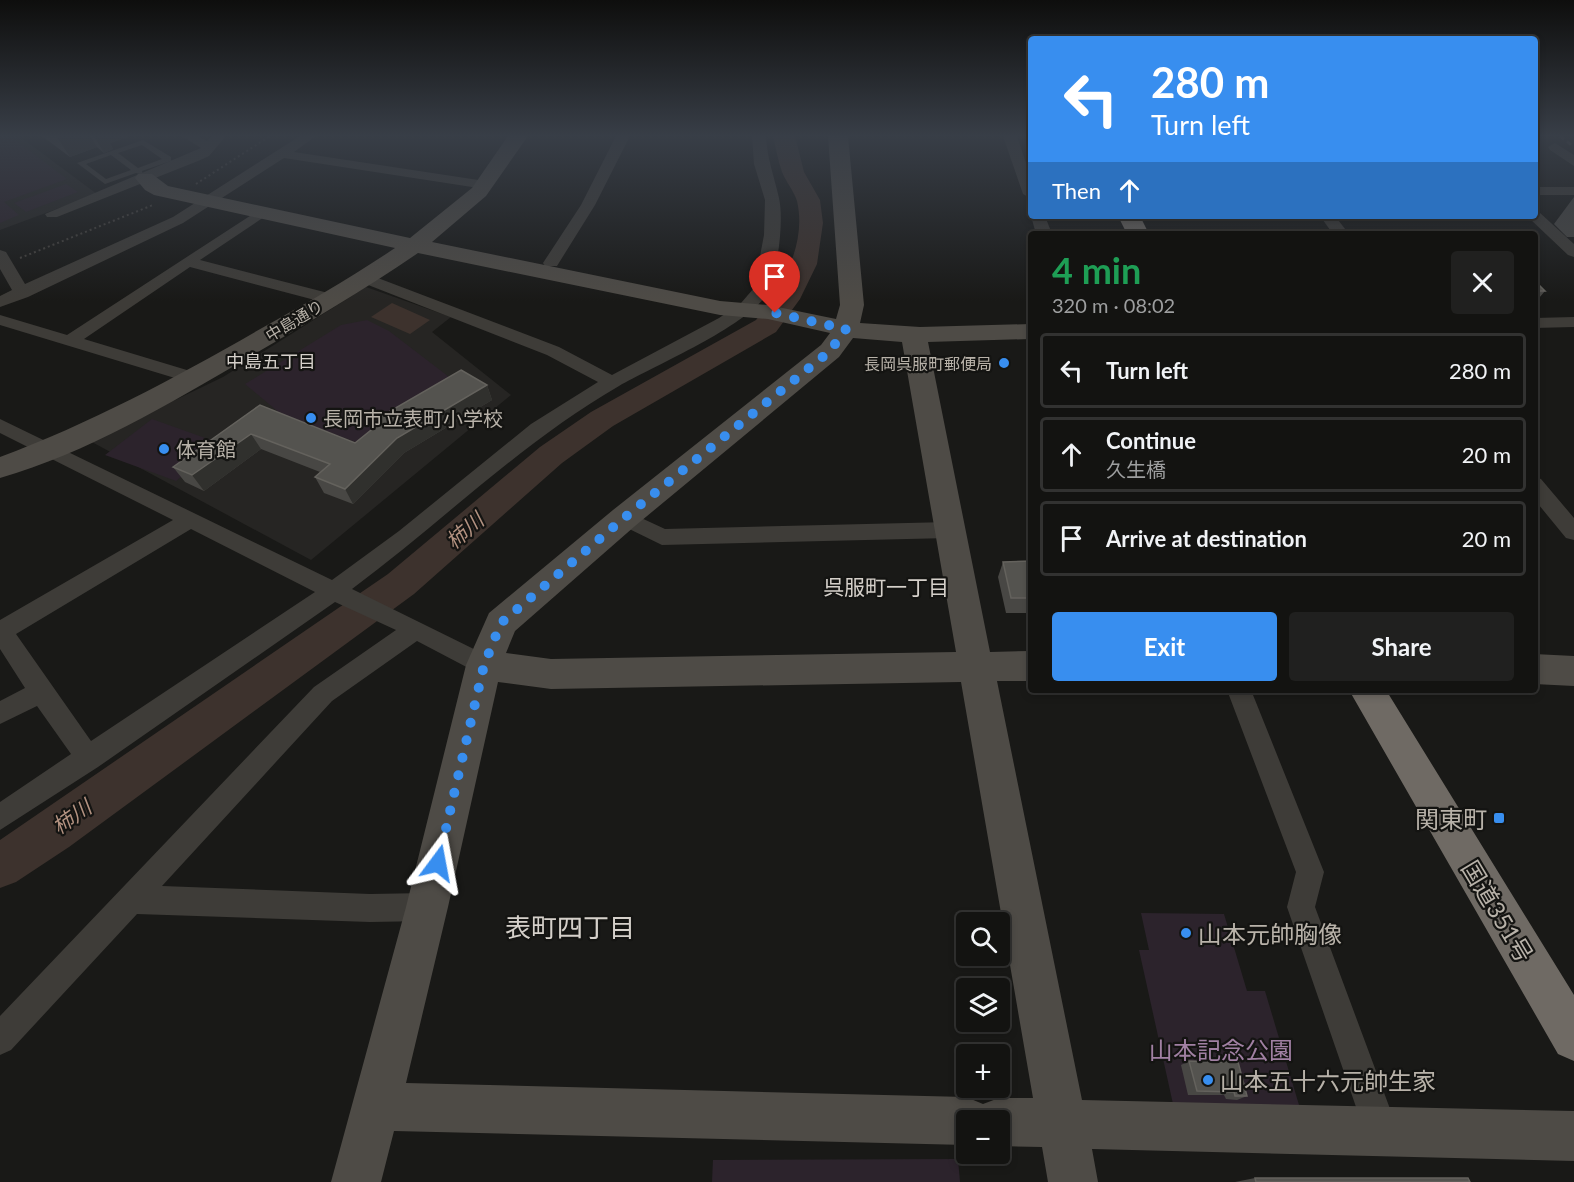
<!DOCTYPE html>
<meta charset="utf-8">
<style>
body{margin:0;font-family:Lato,"Noto Sans JP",sans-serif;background:#20201f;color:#f1f3f6;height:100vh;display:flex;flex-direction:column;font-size:22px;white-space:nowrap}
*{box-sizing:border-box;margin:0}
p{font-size:20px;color:#9d9e9f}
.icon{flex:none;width:33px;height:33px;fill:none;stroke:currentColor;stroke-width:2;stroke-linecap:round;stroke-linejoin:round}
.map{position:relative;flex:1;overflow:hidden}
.drawer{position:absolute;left:1028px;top:231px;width:510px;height:462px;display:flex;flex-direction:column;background:#131311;border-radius:6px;box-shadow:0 3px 9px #0003,0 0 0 2px #323231}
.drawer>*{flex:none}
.banner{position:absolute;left:1028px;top:36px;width:510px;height:183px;border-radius:6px;box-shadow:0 3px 9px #0003,0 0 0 2px #323231;background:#388eef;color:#fff;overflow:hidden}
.tools{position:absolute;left:956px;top:912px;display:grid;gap:12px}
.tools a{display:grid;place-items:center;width:54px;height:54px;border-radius:6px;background:#131311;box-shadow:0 3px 9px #0003,0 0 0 2px #323231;font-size:30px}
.pin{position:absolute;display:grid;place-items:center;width:51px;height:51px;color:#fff;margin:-62px -26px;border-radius:50% 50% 50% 0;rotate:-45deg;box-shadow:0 0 6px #0007}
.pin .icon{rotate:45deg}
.me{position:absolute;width:66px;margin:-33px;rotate:13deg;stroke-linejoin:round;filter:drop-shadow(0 0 4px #0008)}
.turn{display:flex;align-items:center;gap:21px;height:126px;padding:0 24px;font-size:27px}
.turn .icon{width:78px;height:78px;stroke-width:2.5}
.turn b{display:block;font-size:42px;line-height:51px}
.then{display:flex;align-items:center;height:57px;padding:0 24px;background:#0003;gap:12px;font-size:22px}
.round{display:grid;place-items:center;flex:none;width:63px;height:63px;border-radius:6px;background:#20201f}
.head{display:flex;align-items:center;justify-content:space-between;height:102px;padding:0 24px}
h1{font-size:36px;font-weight:700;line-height:45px;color:#1e9e55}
.action{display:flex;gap:12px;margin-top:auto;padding:12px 24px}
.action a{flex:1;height:69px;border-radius:6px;background:#388eef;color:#fff;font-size:24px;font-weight:700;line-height:69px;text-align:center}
.action a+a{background:#20201f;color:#f1f3f6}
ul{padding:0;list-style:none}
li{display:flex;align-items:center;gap:18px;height:75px;margin:0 12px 9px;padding:0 12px;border:3px solid #323231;border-radius:6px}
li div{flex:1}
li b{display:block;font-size:22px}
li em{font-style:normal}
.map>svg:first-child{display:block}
</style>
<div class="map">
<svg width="1574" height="1182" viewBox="0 0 1574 1182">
<rect width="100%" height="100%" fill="#191917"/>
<path fill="#262523" d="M0,136H19L97,194L0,230Z
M366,287L451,317L432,332L511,395L311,560L90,441L223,377Z"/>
<path fill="#2c232c" d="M0,136H10L67,179L4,202L19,215L0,223Z
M66,184L78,192L26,212L14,203Z
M367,320L389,331L457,383L361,444L282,415L245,384L341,325Z
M152,419L222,444L176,481L105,455Z
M1141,913L1224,914L1247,991H1265L1302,1115L1175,1113L1139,950H1149Z
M958,1159L960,1182H712L713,1160Z"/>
<path fill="#3d322d" d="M392,303L430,320L410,334L371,317Z"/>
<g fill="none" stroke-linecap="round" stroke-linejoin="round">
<path fill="#3d322d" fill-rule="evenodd" d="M773,136H795L804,172L820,200L823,223L817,264L800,299L776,332L613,426L562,463L414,594L69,847L16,882L0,888V840L388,574L540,447L591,412L756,320C782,288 807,244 797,201C794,191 786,182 782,172C778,161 776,148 773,136Z"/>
<path stroke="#45423e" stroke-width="2" stroke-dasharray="2 3" stroke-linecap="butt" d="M196,184L270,136
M20,258L153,205"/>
<path fill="#3e3c38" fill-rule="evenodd" d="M143,140L171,157V161L142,171L143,175L136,173L105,184L77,163ZM142,145L162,159L138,168L118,153ZM111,155L131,170L106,179L86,164Z"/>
<path fill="#3e3c38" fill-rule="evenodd" d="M182,136H198L207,141L212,136H226L209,156L198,161L57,217H47L45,214L201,148Z
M300,136H316L294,152L485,181L492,185L485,189L284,158L183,223L28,297L0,307V296L12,290L0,269V250L6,252L25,284L173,217Z
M616,136H630L595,205L557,266H545L543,263L581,205Z
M752,136H766C767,158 774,176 779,198C784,220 778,266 770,288C758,322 653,366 619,386C522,442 442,522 352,589L492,658L496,665L492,672L484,675L476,672L417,641L332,701L162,886L370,894L427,893L437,897L441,907L437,917L427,921L370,922L137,914L11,1050L0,1055V1016L314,687L396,630L335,602L98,767L0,830V802L71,754L37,706L0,724V701L25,688L0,649V620L173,520L0,433V419L332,580L399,531L531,424L598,382L547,355L358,281L356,278L358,275H370L559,347L612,375L719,318L741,303L754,288L764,235L765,200L754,164ZM191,529L315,592L91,741L16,634Z
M1003,136H1017L1030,175V198L1023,194Z
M1555,143L1574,155V166L1550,150L1548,147Z
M1534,187H1574V195H1534Z
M262,208L267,209L269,212L267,215L200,260L336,295L338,299L336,303L330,304L190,267L84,339L200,374L203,378L200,382H188L0,325V315L67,335Z
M1534,211L1539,212L1574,244V257L1568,255L1529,218L1527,216H1534Z
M1031,216H1045L1052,234H1036Z
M1320,216H1335L1349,234H1333Z
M1574,317V327L1534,328V318Z
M1534,477L1541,479L1574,518V540L1566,538L1534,499Z
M624,510L665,529L949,522L957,524L960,530L957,536L949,538L662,545L617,523L613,518L617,513Z
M1227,690H1251L1324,872L1315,907L1399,1133L1394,1145L1382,1150L1370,1145L1365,1133L1287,907L1296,872Z"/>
<path fill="#4e4b46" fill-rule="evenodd" d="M508,136H528L486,196L432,242L720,301L768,305L836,319L840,305L828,136H848L864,305L860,323L920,327L1030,324V339L928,342L990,652L1030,651V681H997L1082,1100L1574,1111V1161L1092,1149L1098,1182H1048L1042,1147L999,1146V1120H966V1145L394,1131L381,1182H331L406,907L466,665L489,613L613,510L821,345L830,333L768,319L720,315L418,253C363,291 304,325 246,359C169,404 87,453 0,478V457C91,423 177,377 262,328C307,303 352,277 395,248L154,195L145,190L135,178L138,174H152L168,186L410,238L472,188ZM853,338L902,342L956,652L551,659L506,653L515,631L635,526L839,357ZM498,682L551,689L961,682L1033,1098H999L983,1104L966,1097L406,1083L448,907Z
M1534,654L1574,656V686L1534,684Z"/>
<path fill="#6f6a64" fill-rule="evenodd" d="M1118,216H1140L1149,234H1127Z
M1349,690H1386L1574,995V1061L1558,1054Z"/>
<path stroke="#53504b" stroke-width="3" stroke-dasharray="5 4" stroke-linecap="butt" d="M1560,136L1574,147"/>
</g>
<path fill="#484744" d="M42,136H130L110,143L113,149L104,153L97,147L70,157Z
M1574,197V237H1567L1554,224Z
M1534,280L1545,291L1534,304Z
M487,385L492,400L404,453L353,504L324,493L315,477L320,472L261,449L204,491L185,482L173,467L260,405L355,443Z
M1030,561V613H1006L998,577L1003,562Z
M1223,1058L1247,1096L1237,1100L1226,1099L1224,1095H1188L1181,1065L1189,1061L1215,1062Z
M1255,1178L1470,1182H1235Z"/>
<path fill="#30302d" d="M61,136H90L97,147L70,157L57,137Z
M94,136H130L110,143L113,149L104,153Z
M487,385L492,400L404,453L353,504L345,489L397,438Z
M251,434L261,449L204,491L192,475Z"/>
<path fill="#54534f" stroke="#64625d" stroke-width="1.5" d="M1462,232H1489L1491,234H1464Z
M1534,280L1545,291H1534Z
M461,370L487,385L397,438L345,489L315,477L330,464L251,434L192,475L173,467L260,405L355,443L376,426L373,421Z
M1030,561V598H1011L1003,562Z
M1223,1058H1237L1247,1096H1235L1234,1092L1197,1091L1189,1061L1224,1062Z
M1255,1178H1468L1470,1182H1256Z"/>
<linearGradient id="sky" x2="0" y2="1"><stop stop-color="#0e0e0d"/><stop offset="0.45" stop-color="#383e47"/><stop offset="1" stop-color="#383e47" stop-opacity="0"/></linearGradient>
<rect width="1574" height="301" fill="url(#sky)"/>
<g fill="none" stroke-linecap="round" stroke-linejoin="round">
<path stroke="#388eef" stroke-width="10" stroke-dasharray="0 18" d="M438,863L484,665L501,623L624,518L830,351L846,329L775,313"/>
</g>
<g fill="#388eef" stroke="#141412" stroke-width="2">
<circle cx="1004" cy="363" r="6"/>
<circle cx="311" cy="418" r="6"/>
<circle cx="164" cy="449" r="6"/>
<rect x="1493" y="812" width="12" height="12" rx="3"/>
<circle cx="1186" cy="933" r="6"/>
<circle cx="1208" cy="1080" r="6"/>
</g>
<g text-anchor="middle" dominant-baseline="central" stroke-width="4.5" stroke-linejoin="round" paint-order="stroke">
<g font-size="16" fill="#b8b2a9" stroke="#141412">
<text transform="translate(294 320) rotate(-31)">中島通り</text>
</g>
<g font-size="16" fill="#b8b2a9" stroke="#141412" text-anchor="end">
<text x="992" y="363">長岡呉服町郵便局</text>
</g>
<g font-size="18" fill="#d5d0ca" stroke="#141412">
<text x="271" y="361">中島五丁目</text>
</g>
<g font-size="20" fill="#b8b2a9" stroke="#141412" text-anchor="start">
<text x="323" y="418">長岡市立表町小学校</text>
<text x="176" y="449">体育館</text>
</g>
<g font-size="21" font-style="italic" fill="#b39281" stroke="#141412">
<text transform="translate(464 530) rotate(-41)">柿川</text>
<text transform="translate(71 816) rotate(-35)">柿川</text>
</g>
<g font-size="21" fill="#d5d0ca" stroke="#141412">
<text x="886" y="586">呉服町一丁目</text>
</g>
<g font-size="24" fill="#b8b2a9" stroke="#141412" text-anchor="start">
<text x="1487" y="818" text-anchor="end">関東町</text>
<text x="1198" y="933">山本元帥胸像</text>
<text x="1220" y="1080">山本五十六元帥生家</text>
</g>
<g font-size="24" fill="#b8b2a9" stroke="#141412">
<text transform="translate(1498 911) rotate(59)">国道351号</text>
</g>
<g font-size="24" fill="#a180a3" stroke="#141412">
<text x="1221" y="1049">山本記念公園</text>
</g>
<g font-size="26" fill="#d5d0ca" stroke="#141412">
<text x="570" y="927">表町四丁目</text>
</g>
</g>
</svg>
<div class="tools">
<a><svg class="icon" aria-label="search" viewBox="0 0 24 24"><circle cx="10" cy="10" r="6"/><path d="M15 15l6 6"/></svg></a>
<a><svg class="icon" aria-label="layers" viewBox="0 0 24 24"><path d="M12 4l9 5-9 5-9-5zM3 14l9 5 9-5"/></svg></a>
<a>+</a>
<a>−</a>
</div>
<div class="pin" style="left:775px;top:313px;background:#d93025"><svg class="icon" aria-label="arrive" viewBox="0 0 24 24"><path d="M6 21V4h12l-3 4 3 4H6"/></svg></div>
<svg class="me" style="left:438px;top:863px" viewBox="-20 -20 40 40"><path d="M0-17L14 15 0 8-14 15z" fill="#388eef" stroke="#fff" stroke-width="4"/></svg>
<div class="banner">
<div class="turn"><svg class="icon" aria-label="left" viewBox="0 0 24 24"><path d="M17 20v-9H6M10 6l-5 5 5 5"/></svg><div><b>280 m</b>Turn left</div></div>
<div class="then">Then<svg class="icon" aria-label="ahead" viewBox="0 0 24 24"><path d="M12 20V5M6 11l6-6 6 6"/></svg></div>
</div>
<section class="drawer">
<div class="head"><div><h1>4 min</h1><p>320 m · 08:02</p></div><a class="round"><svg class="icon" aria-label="close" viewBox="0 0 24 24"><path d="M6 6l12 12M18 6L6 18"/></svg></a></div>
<ul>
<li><svg class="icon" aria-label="left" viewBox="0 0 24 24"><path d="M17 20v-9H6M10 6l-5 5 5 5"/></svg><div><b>Turn left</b></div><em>280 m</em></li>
<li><svg class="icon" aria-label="ahead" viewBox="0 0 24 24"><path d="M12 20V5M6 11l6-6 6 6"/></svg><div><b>Continue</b><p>久生橋</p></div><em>20 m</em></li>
<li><svg class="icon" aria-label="arrive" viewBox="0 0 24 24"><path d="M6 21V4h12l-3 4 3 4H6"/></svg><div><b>Arrive at destination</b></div><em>20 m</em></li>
</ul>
<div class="action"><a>Exit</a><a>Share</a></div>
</section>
</div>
